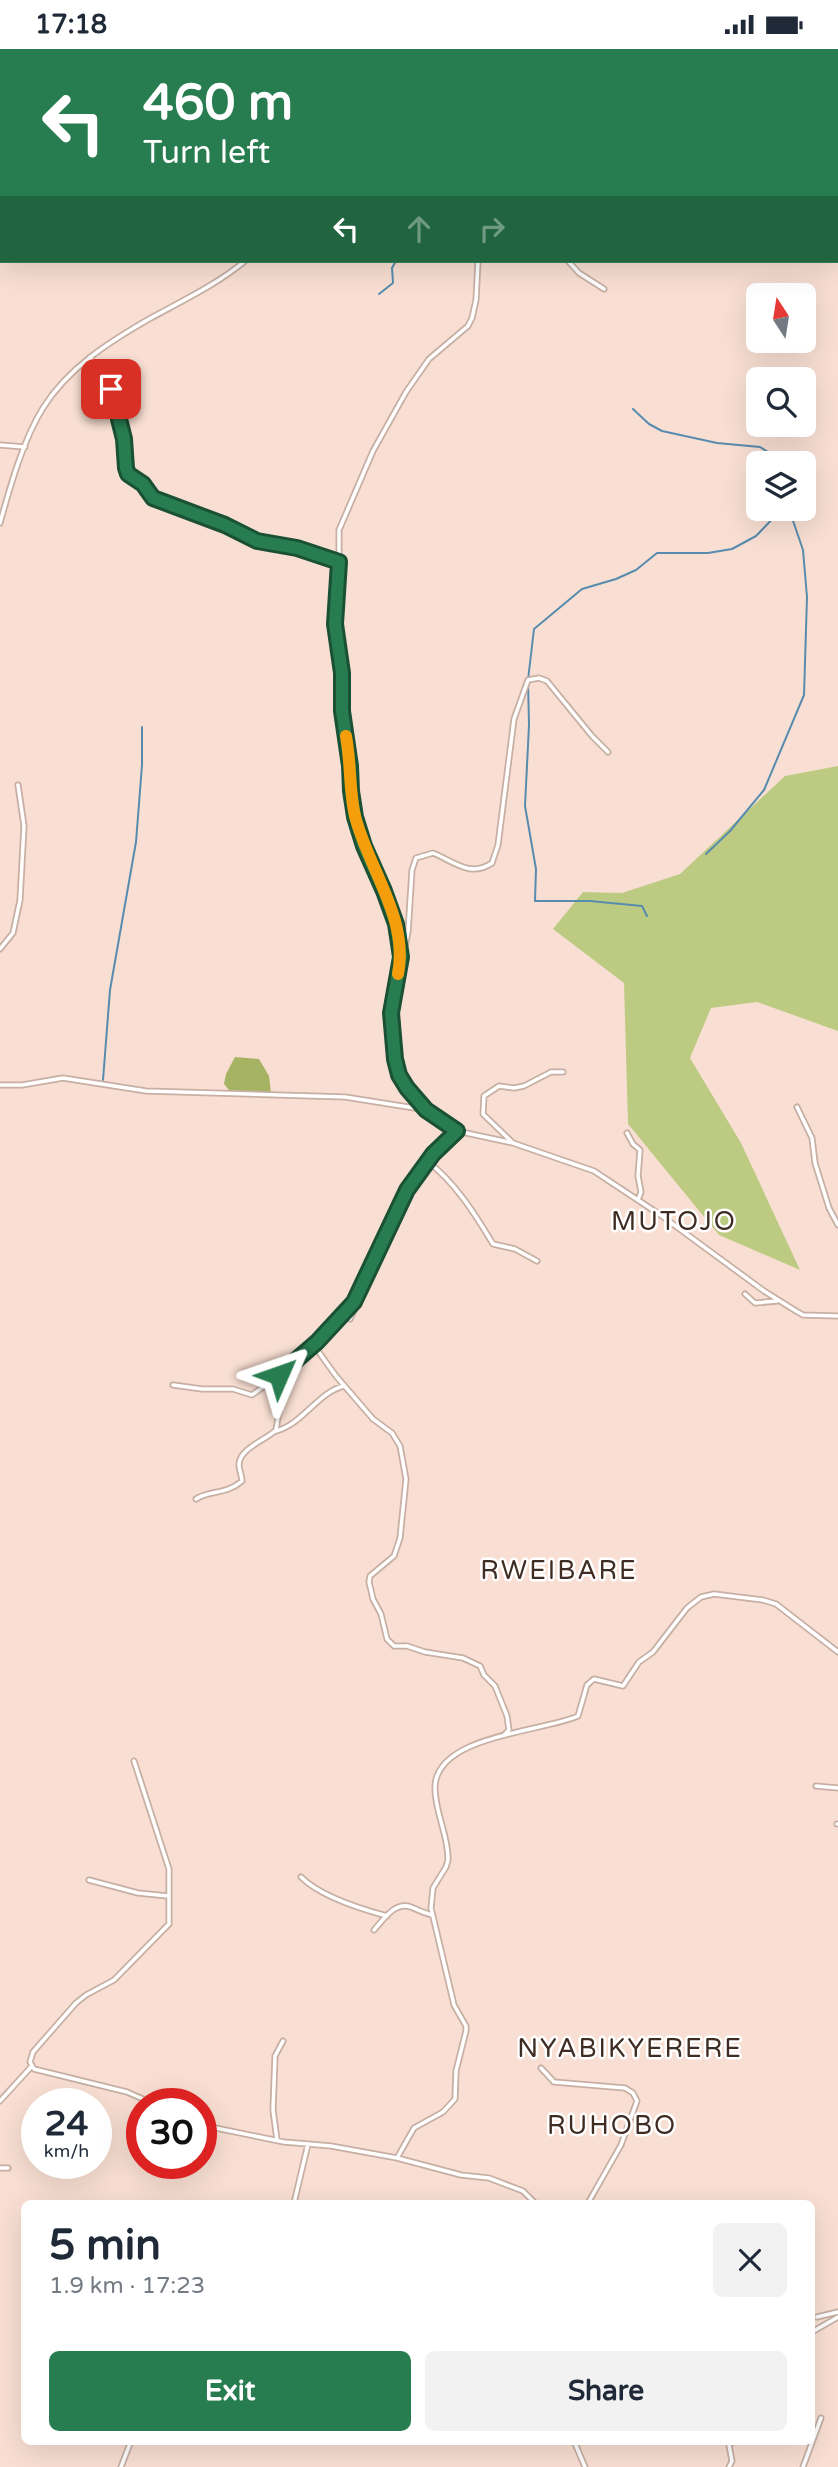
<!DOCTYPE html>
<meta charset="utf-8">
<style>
body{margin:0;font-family:"Varela Round",sans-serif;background:#f2f2f3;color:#1f2937;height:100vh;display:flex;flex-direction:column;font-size:26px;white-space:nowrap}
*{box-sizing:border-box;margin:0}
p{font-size:23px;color:#747a83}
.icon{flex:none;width:38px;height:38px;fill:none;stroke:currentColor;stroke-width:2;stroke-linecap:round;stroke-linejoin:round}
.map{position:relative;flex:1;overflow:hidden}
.details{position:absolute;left:21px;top:2151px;width:794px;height:245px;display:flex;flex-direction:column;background:#fff;border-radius:10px;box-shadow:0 7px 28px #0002}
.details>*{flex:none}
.banner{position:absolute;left:0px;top:0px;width:838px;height:214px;box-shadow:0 7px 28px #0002;background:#287d50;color:#fff;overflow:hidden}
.needle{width:46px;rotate:348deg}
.controls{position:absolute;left:746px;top:234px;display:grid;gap:14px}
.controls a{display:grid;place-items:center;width:70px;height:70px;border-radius:10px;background:#fff;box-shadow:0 7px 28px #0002;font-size:35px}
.speed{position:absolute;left:21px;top:2039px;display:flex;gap:14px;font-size:35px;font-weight:700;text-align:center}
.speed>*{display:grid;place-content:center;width:91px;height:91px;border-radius:50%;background:#fff;box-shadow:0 7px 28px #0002;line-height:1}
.speed small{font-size:18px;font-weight:400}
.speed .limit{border:10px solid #d22;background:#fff;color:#111}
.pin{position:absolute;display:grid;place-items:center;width:60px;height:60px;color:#fff;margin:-30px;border-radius:14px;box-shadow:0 4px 10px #0006}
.me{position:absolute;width:77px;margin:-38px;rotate:47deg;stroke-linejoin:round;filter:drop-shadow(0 0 5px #0008)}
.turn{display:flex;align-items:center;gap:24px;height:147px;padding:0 28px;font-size:32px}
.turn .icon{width:91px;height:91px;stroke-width:2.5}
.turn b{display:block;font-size:49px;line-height:60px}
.lanes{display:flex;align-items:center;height:66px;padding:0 28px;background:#0003;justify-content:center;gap:35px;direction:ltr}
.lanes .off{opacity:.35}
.round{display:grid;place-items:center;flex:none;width:74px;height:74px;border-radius:10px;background:#f2f2f3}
.head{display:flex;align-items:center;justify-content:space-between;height:119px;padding:0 28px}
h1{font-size:42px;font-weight:800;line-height:52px}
.button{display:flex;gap:14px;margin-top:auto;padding:14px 28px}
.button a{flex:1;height:80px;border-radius:10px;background:#287d50;color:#fff;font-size:28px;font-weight:800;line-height:80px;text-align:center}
.button a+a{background:#f2f2f3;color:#1f2937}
.status{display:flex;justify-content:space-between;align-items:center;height:49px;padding:0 35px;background:#fff;direction:ltr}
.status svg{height:19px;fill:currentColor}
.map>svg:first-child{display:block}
</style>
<div class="status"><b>17:18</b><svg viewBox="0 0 49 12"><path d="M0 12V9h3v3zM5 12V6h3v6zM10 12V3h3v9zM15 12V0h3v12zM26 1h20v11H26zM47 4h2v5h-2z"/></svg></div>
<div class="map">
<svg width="838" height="2418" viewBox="0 0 838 2418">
<rect width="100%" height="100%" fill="#f9dfd3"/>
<path fill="#bdcb82" d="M838,717V982L757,953L711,959L690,1009L741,1094L800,1221L719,1186L628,1075L624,934L553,880L583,843L622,844L680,825L785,727Z"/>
<path fill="#a5b363" d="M235,1008L259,1010L269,1027L271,1044L229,1041L224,1035L226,1025Z"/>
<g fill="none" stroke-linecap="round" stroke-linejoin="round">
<path stroke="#588cae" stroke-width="2" d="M379,245L393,234L392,219L396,212
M633,360L649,375L662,382L717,394L760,398L787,415
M706,805L730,782L764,741L804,646L807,548L803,501L789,460
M647,867L642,857L590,852H535L536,820L525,757L529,676L528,631L534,580L582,540L616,530L636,521L657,504H708L732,500L756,487L782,460
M103,1031L110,941L136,793L142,716V678"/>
<g stroke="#c7afa3" stroke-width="7">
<path id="minor" d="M697,0L698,2
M381,2L382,0
M485,2V0
M0,41H2
M836,144L838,146
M568,212L579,224L604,240
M90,308L120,355L119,371L124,390L128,425L143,435L153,449L161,453L178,457L225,476L257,492L297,499L339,513
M0,396L25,398
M0,474C10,438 23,391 43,359C68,319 109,293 149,270C182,252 216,236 245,212
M0,900L13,884L20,851L24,777L18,736
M401,908L396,875L384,842L364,797L355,768L351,742L350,717L342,662V623L335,575L339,520V481L373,402L406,343L429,310L468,277L472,269L476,251L478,212
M0,1036H22L63,1029L146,1042L345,1048L427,1061L457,1082L513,1094L594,1122L662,1167L764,1242L796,1262L803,1266L838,1267
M797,1058L812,1089L815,1114L829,1159L838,1176
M425,1060L407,1039L399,1025L395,1010L391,964L408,883L412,821L416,809L433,804C453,812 470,829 492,814L498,796L514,670L528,631L539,629L547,632L592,687L608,703
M457,1082L420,1120L407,1141L354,1253L317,1293L318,1302L336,1327L373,1370L392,1384L400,1397L406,1430L400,1489L394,1507L370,1527L369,1533L373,1550L381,1565L387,1590L394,1597H407L425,1603L463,1609L480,1617L484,1626L495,1637L507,1667L509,1681L505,1685
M627,1084L633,1095L640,1101L638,1127L641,1143L638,1151
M512,1093L483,1065L484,1047L499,1037L514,1039L524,1037L551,1023H563
M427,1112C455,1133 475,1165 493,1195L515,1200L537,1212
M745,1245L755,1254L777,1252
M350,1270L359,1250L356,1249
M173,1336L202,1340H233L252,1346L278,1327
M276,1382C303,1375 318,1343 344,1337
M196,1450C209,1441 226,1446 242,1432C242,1427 239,1421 239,1415C240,1399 266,1391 276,1381L279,1362L275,1343L279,1326L317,1293
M134,1712L169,1820V1875L114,1931L86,1946L76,1954L33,2003L30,2013L34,2020L127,2043L152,2054
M816,1737L838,1739
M837,1775H838
M301,1828C320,1847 361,1860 387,1867
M89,1831L138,1844L168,1847
M374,1881C383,1871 395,1852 411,1858C418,1861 424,1864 432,1866
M541,2019L554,2033L625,2039L633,2044L637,2052L621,2096L588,2154
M0,2052L31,2018
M201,2076L284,2093L331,2097L397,2109L461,2126L489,2129L523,2142L535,2154
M277,2091L273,2061L275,2007L283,1992
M397,2109L414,2079L443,2063L455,2050L456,2022L466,1982V1977L454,1956L431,1859L433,1839L446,1818L448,1811C449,1787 434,1762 435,1737C438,1686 542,1683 578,1667L587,1636L594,1630L623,1637L639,1613L653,1603L687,1559L701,1548L714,1545L763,1551L776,1555L838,1603
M0,2119H8
M294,2154L308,2095
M817,2268L838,2263
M812,2283L838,2268
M574,2392L585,2418
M121,2418L131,2392
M729,2418L732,2412L729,2396L734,2392
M803,2418L821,2369"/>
</g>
<use href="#minor" stroke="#fff" stroke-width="3.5"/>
</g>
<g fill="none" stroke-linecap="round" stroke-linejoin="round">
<g stroke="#1a5134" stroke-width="18">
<path id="route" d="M111,340L120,355L119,370L124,390L126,419L128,425L143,435L153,449L225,476L257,492L297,499L339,513L335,575L342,624V662L350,717L351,742L355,768L364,797L384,842L396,875L401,908L391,964L395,1010L399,1026L407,1039L426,1061L457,1082L433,1105L407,1141L354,1253L317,1293L279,1326"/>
</g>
<use href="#route" stroke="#287d50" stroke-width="12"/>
<path stroke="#f59e0b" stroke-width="12" d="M346,687C351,714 349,741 355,767C368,819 409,869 398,925"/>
</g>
<g text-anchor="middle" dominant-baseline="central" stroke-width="5" stroke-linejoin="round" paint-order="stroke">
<g font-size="26" letter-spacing="2" fill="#3f2c22" stroke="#fff">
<text x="674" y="1172">MUTOJO</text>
<text x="559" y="1521">RWEIBARE</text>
<text x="630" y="1999">NYABIKYERERE</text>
<text x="612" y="2076">RUHOBO</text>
</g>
</g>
</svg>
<div class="controls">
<a><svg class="needle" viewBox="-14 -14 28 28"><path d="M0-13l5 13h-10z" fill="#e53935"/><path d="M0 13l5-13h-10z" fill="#747a83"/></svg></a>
<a><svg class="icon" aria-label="search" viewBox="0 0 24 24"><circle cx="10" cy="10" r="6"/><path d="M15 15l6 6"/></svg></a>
<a><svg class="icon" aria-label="layers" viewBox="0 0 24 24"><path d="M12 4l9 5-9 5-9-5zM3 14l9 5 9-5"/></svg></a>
</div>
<div class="speed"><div>24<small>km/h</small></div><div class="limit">30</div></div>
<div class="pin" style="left:111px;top:340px;background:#d93025"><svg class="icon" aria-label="arrive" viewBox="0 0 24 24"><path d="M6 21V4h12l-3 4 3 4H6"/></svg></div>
<svg class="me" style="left:279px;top:1326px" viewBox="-20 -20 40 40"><path d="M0-17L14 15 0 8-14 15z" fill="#287d50" stroke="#fff" stroke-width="4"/></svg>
<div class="banner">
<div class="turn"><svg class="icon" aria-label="left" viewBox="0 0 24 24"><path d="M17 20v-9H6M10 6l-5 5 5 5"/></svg><div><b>460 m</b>Turn left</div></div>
<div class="lanes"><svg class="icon" aria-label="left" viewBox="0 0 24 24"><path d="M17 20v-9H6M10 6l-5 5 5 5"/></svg><svg class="icon off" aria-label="ahead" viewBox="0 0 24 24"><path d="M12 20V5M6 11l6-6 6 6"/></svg><svg class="icon off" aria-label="right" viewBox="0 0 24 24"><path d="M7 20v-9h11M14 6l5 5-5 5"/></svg></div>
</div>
<section class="details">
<div class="head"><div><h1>5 min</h1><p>1.9 km · 17:23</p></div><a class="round"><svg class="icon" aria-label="close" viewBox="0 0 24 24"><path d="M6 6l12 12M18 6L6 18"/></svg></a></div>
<div class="button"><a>Exit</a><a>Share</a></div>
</section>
</div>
